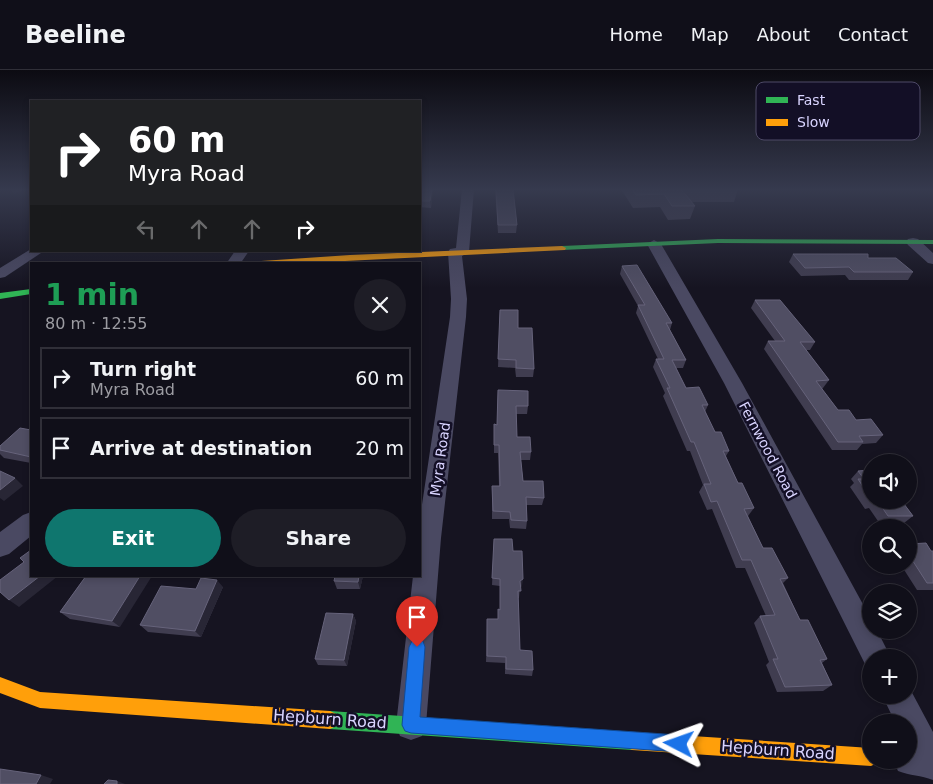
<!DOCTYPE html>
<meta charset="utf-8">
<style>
body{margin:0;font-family:"DejaVu Sans",sans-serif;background:#1e1d26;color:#f1f3f6;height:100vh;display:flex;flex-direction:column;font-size:19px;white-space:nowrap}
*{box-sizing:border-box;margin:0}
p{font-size:16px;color:#9c9ca2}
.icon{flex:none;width:28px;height:28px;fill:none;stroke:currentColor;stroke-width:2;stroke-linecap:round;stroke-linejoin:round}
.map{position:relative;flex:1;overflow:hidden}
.panel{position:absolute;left:30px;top:192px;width:391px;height:315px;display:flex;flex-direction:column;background:#100f19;border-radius:0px;box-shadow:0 2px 8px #0003,0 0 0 1px #302f38}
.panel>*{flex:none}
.top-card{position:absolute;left:30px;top:30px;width:391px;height:152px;border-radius:0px;box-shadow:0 2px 8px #0003,0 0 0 1px #302f38;background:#202124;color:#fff;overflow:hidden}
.controls{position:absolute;left:862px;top:384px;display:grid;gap:10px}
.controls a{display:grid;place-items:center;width:55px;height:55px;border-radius:50%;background:#100f19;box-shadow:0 2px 8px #0003,0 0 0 1px #302f38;font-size:25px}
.pin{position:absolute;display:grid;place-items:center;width:42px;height:42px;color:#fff;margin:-51px -21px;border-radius:50% 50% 50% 0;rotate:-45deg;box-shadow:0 0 5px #0007}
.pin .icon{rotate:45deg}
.me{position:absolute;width:55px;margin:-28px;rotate:274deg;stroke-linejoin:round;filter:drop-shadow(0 0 4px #0008)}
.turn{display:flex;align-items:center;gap:18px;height:105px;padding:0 15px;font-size:22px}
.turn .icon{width:65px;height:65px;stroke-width:2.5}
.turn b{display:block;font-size:35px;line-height:42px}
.lanes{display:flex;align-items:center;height:48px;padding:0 15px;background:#0003;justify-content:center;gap:25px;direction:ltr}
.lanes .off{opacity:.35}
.round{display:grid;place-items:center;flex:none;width:52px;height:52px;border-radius:26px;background:#1e1d26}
.head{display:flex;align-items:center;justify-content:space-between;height:85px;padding:0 15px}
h1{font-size:30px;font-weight:600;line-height:38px;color:#1e9e55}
.button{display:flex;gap:10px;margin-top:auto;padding:10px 15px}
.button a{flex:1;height:58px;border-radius:30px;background:#0f766e;color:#fff;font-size:20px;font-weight:600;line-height:58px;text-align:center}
.button a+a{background:#1e1d26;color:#f1f3f6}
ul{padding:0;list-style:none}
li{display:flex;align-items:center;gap:15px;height:62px;margin:0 10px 8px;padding:0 5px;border:2px solid #302f38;border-radius:0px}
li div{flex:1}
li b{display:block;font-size:19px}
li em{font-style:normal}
header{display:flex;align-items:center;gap:30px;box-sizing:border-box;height:70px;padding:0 25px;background:#100f19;border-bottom:1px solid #302f38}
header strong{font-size:24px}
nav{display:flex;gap:28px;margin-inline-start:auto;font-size:18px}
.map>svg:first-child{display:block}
</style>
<header>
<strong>Beeline</strong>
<nav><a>Home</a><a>Map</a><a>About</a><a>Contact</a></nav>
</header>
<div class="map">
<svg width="933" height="714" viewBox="0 0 933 714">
<rect width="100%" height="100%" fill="#161421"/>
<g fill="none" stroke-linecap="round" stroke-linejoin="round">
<path fill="#4a4962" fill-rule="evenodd" d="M462,119H474L469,182L462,186L467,229L466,247L441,468L426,655L422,666L411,670L400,666L396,655L413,506H420V448L450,247L451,229L448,182L450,179L456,178Z
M913,168L918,169L933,183V194L928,193L908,175L906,172L908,169Z
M654,170L661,174L742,313L871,549V560H877L891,588H871V600L867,598L724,313L647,174Z
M31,179V181H44L5,207L0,208V198Z
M235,181H249L240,194H226Z
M31,442V466L9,484L0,487V462L23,445Z
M909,617L933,662V710C921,705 910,706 898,701L893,690H909V652H895L882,625H909Z"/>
<path fill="#30b455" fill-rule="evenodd" d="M718,169L933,170V174L718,173L562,180L558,178L562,176Z
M31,219V224L0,229V223Z
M330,641L632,662L638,665L641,671L638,677L632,680L330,659L324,656L321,650L324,644Z"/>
<path fill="#ff9f0a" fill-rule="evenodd" d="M562,176L566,178L565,180L285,194H243L247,192L350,185Z
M0,607L40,622L330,641L336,644L339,650L336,656L330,659L40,638L0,623Z
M632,662L871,678V690H879L877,693L871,696L632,680L626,677L623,671L626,665Z"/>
</g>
<path fill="#403d50" d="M420,119H433L431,138L420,137Z
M495,119H515V120H513L517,155L516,163H498Z
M621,119H738L734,132H691L695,136L690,149L668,150L660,137L633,138Z
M793,184L868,188L913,202L908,210H849L845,205L801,206L789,192Z
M622,196L672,253L670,260L686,290L683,298H676L686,318L708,335L705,342L715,362L729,381L726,386L738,413L754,438L748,446L763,478L788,508L783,513L800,550L827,589L822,593L832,615L823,621L777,622L766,595L769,592L754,553L760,546H766L745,498H736L712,439L707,440L699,422L703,415L690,381H687L663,326L665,323L653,297L656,289H658L636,243L638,236L620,204Z
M755,230L815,272L810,280H806L829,310L823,318L822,319L838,340L883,365L876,373L862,374L857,380H832L764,279L768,271H775L751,238Z
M500,240L518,258L534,299L533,307H516L515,298L498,297Z
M498,320L528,336L527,344H516L517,367L531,382L530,390H521L523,411L544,428L542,435H526L527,451L526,459L510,458L509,449H492V416H499L498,383H494V354L497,355Z
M31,360V393L4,388L0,384V376Z
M871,400V430H903L902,431L913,446L904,453L880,454L869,438L865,439L850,417L854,413L851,409L858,401Z
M494,469L513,481L522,516L520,517L519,528H518L520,580L533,600L532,606L505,604V593L486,592L487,549H498V539H500V516L492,515Z
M909,474L931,481H933V520H917L901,495H909Z
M86,506L120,557L70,549L60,542Z
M335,506H363L360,519H337L334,511Z
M223,517L201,567L148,562L140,555L196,519Z
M353,544L356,551L347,596L318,595L315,589Z"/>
<path fill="#282635" d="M10,119H26L14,124Z
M432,119H433V120L431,138L430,131Z
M15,408L23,416L4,431L0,428V420Z
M40,506H58L19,537L9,530Z
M140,506H152L120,557L112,551Z
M359,506H363L360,519L358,512Z
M523,509L522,516L519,518L520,511Z
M217,510L223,517L201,567L195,561Z
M353,544L356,551L347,596L344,590Z
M41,705L53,709L50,714H36Z
M117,711L125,714H117Z"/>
<path fill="#504e63" stroke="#66637b" d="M420,119H432L430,131H420Z
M496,119H513L517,155H498Z
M632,119H738H681L695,136H672L664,124L636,125Z
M793,184H868V188H896L913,202H854L849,197L805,198Z
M637,195L672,253H666L686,290H672L686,318L699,317L708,335H702L715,362H721L729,381H723L738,413H742L754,438L744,439L763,478H772L788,508L780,509L800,550H808L827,589L820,590L832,615L785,617L773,589H778L760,546L775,545L751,490H742L717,431L711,432L704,414H711L694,372H691L667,318H670L656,289H664L638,235H645L622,196Z
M755,230H780L815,272H800L829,310L816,311L838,340H849L856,350L871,349L883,365L859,366L863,372H838L768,271H785Z
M500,240H518V258H532L534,299L516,298V290L498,289Z
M498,320L528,321V336H516L517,367H530L531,382H520L523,411H543L544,428L526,427L527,451L511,450L510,442L493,441L492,416H500L499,375H494V354L497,355Z
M20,358L31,360V387L0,380V376Z
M871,400V429L858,409H864L858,401Z
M0,401L15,408L0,420Z
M872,430H901L913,446H888L877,430L873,431Z
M494,469H512L513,481H522L523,509L520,511L521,521H518L520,580L532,581L533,600L506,599V587L487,586V549H498V539L500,540V509L492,508Z
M926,473L931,481H933V513H927L909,485V481H911L909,477V474Z
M31,480V506H40L9,530L0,522V510L24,492L20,488Z
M86,506H140L112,551L60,542Z
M335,506H359L358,512L334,511Z
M201,508L217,510L195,561L140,555L161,516L196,519Z
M326,543L353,544L344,590L315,589Z
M0,699L41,705L36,714H0Z
M108,710L117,711V714H104Z"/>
<linearGradient id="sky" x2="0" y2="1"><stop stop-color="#0c0b12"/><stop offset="0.55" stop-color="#363a4e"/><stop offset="1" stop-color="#363a4e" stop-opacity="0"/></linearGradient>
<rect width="933" height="218" fill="url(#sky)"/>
<path fill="#1a73e8" stroke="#114b97" d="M417,569L423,571L425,577L420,647L679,665L686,667L688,674L686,680L679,682L411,663L405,661L402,655L409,577L412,571Z"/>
<g text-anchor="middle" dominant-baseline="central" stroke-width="5" stroke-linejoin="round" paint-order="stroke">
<g font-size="14" fill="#d9d4ff" stroke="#130f26">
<text transform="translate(768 380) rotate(62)">Fernwood Road</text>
<text transform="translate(440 389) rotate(-82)">Myra Road</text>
</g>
<g font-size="16" fill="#d9d4ff" stroke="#130f26">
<text transform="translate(330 649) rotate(4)">Hepburn Road</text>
<text transform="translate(778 680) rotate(4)">Hepburn Road</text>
</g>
</g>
<rect x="756" y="12" width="164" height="58" rx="8" fill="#130f26" stroke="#4e4a67" stroke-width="1"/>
<rect x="766" y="27" width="22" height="6" fill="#30b455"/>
<rect x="766" y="49" width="22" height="7" fill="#ff9f0a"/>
<g font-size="14" fill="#d9d4ff">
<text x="797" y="35">Fast</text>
<text x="797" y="57">Slow</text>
</g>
</svg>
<div class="controls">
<a><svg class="icon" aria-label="sound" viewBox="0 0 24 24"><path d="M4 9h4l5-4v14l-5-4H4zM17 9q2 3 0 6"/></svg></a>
<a><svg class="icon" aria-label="search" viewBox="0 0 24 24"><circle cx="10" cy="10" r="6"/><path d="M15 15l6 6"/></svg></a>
<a><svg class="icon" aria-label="layers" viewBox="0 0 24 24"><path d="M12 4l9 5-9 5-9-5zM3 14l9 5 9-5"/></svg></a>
<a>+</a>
<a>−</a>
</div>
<div class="pin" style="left:417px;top:577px;background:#d93025"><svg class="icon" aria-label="arrive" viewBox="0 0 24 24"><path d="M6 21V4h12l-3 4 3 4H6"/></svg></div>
<svg class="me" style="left:679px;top:674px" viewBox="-20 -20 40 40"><path d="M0-17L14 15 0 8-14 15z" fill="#1a73e8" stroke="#fff" stroke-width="4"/></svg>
<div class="top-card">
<div class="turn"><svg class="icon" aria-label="right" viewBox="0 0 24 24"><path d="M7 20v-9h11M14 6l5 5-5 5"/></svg><div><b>60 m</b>Myra Road</div></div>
<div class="lanes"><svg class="icon off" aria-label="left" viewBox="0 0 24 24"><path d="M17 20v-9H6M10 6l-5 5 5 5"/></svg><svg class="icon off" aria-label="ahead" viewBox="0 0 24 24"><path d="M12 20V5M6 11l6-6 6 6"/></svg><svg class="icon off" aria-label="ahead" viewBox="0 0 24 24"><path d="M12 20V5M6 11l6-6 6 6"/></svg><svg class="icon" aria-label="right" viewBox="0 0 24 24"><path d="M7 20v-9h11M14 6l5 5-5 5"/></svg></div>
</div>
<section class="panel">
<div class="head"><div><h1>1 min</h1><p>80 m · 12:55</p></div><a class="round"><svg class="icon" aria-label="close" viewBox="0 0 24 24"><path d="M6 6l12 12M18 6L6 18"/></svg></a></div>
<ul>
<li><svg class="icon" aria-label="right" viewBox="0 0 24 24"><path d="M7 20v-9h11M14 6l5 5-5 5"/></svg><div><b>Turn right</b><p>Myra Road</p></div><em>60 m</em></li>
<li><svg class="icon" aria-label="arrive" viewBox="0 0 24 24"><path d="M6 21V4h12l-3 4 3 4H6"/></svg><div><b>Arrive at destination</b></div><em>20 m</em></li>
</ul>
<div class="button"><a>Exit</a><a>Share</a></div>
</section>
</div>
